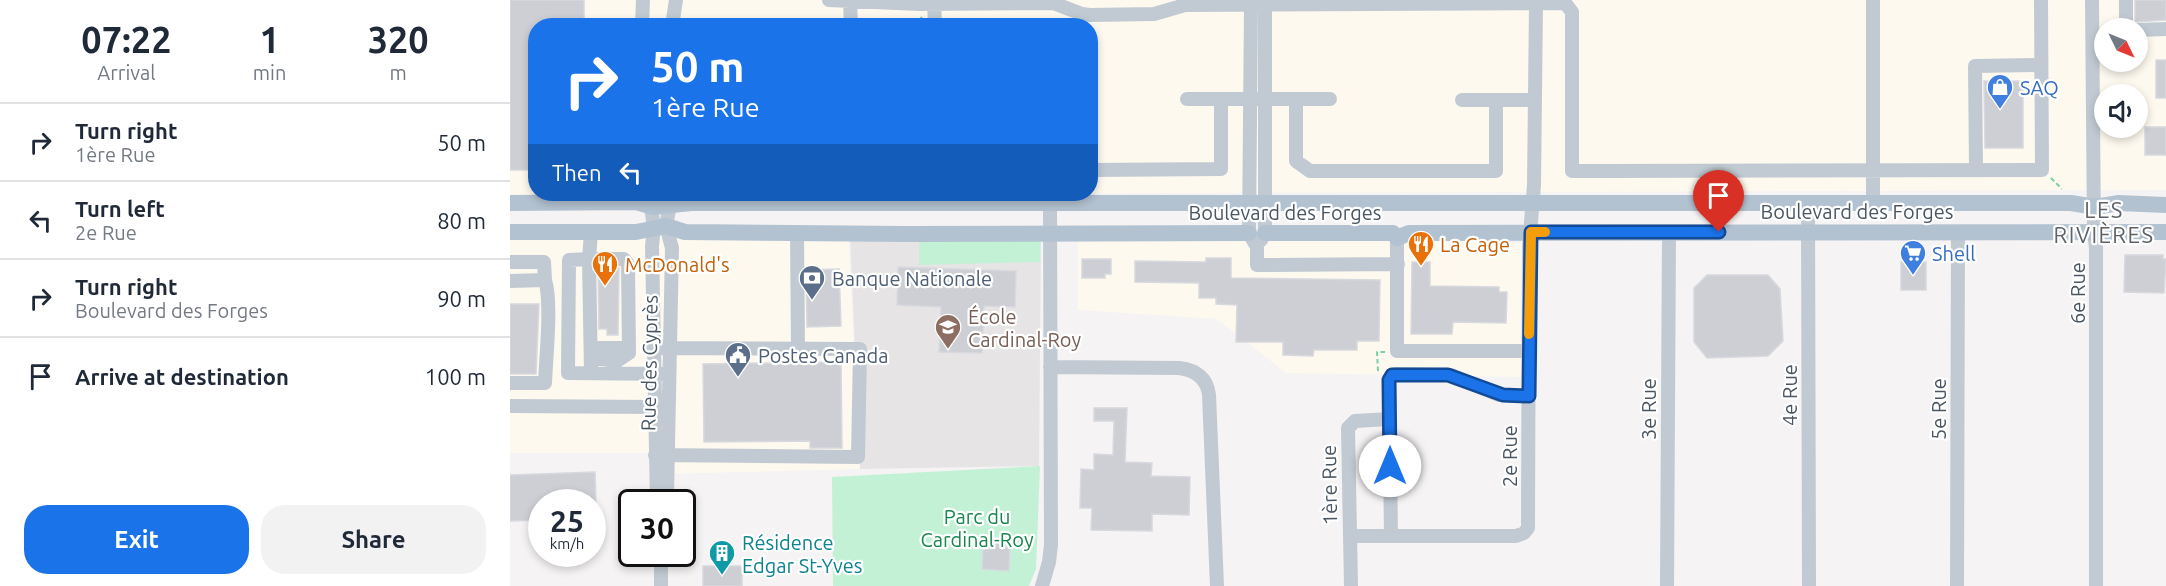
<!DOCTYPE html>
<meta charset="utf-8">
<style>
body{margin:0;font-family:Ubuntu,sans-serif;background:#f2f2f3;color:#1f2937;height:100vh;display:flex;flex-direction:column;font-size:22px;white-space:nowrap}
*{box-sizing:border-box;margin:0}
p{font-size:20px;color:#747a83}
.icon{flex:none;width:33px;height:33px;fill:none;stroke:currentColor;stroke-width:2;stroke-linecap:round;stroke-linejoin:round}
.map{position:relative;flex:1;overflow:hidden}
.details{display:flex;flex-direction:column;background:#fff;width:510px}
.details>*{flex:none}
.hud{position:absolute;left:18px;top:18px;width:570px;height:183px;border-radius:24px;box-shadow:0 3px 9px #0003;background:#1a73e8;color:#fff;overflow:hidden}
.needle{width:39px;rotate:133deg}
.controls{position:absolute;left:1584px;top:18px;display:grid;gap:12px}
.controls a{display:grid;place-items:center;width:54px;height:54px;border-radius:50%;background:#fff;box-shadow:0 3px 9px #0003;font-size:30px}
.speed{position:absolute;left:18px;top:489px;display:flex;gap:12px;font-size:30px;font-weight:700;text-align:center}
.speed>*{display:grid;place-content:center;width:78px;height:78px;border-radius:50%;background:#fff;box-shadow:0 3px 9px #0003;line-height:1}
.speed small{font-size:15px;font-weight:400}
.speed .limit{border:3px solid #111;border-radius:9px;background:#fff;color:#111}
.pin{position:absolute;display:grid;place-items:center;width:51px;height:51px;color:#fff;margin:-62px -26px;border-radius:50% 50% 50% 0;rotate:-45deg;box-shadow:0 0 6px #0007}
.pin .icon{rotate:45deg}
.me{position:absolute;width:66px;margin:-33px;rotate:0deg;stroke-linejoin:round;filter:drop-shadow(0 0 4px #0008)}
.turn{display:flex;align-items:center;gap:21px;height:126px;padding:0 24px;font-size:27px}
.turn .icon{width:78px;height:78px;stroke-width:2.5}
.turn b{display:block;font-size:42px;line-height:51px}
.then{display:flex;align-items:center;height:57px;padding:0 24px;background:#0003;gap:12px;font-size:22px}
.eta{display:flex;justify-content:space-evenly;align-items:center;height:102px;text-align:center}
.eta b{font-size:36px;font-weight:700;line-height:42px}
.cta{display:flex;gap:12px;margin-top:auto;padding:12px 24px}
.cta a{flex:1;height:69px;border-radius:24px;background:#1a73e8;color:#fff;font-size:24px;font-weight:700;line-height:69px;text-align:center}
.cta a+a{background:#f2f2f3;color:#1f2937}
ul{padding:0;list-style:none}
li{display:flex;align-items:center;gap:18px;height:78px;padding:0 24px;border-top:2px solid #e0e1e3}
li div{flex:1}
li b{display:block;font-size:22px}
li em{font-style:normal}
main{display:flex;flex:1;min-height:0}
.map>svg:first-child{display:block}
</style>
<main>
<section class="details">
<div class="eta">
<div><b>07:22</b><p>Arrival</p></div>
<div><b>1</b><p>min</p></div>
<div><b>320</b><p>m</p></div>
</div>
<ul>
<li><svg class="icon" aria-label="right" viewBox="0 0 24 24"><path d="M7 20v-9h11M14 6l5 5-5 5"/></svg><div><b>Turn right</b><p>1ère Rue</p></div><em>50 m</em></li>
<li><svg class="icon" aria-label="left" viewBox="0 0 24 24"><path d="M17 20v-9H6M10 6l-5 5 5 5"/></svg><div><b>Turn left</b><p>2e Rue</p></div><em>80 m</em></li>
<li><svg class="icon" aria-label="right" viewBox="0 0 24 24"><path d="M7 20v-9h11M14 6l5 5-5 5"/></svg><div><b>Turn right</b><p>Boulevard des Forges</p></div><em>90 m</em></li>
<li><svg class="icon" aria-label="arrive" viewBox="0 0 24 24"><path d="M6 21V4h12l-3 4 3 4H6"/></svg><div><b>Arrive at destination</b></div><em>100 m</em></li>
</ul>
<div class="cta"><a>Exit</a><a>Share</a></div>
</section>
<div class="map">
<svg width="1656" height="586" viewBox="0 0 1656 586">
<rect width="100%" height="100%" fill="#f5f3f3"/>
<path fill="#fdf9ef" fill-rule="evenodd" d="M0,0H1656V190L0,195ZM26,26H580V194H26ZM1594,28H1628V62H1594ZM1594,94H1628V128H1594Z
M338,233L350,469L157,474L159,453H0V237Z
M568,237L1012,243L1011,377L776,373L707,319L568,310Z"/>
<path fill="#e6e4e5" d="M531,232L529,466L350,469L340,234Z"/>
<path fill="#c3f1d5" d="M409,233H531L530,262L409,265Z
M530,466L526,569L519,586H323L322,477Z"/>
<path fill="#cdcfd5" stroke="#d7d9de" stroke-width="1.5" d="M0,0H74V26H26V170H0Z
M1625,0H1656V20L1625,22Z
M1646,60H1656V98H1646Z
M1474,81H1513V148H1475Z
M1635,127H1656V155H1635Z
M1615,255H1653V259H1656L1654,293L1614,292Z
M696,258H721V278L870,280L869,341H847V350H804L803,356L773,355V342H726L727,305L706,304V298H689V283L625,282V261L696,262Z
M572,259H601V274H595V278H572Z
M902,262H920V286L989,287V292H997L996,323L943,322L942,334H901Z
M1391,262H1416V290H1391Z
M388,267L506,271L505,307L474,306L472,353L429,352L431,307L387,305Z
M88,268H109L108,335H97V329H89Z
M329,269L331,326L297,327L296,270Z
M1197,275H1258L1270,289L1273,341L1258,356L1197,358L1184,342V288Z
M0,304H29L26,374H0Z
M331,362L332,448H300V441L194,442L193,364Z
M584,408H617L615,462L642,463L641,476L680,477L679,515L642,514V531L581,530L582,508H570L571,469L584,470V454L603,455L604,421H584Z
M85,472L86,502H32V520L0,521V475Z
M481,538H497L496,547H500L499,571L472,569L473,549H481Z
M193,566H232V586H193Z"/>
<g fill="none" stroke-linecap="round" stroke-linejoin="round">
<path stroke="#7ad0a6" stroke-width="2" stroke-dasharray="4.5 3" stroke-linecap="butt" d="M404,26L412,17
M1541,178L1552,189
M868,371L867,352H876"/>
<path stroke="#c1cad2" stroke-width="14" d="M319,0L409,4L543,3L572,14L580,15L644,14L675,5L1055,3
M424,0L425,26
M1055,0V3L1062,12V171H1096L1532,170L1531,0
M1363,0V204
M1582,0L1584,232L1586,248V586
M340,2L341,26
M741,4L739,233L747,247V265L888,264
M132,26L133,0
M162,26L166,0
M1616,28V0
M1628,30L1656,29
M677,99H820
M786,99V161L800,171H986V100
M952,100H1025
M580,170L711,169V99
M1466,170L1465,66L1531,65
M139,194L144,227L142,246L147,502
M1298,204L1299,586
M81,232L79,259H114L118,264L119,353L107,361L81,357
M287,232L288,349
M887,238V351H1019
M751,240L755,233V4
M0,262H34L35,280L0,281
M81,348H118
M143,348L350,349L348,457L145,455
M540,367L669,368C686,370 697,378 699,395L707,586
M81,372L79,259L59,260L58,373L159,374
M0,383H35C36,357 42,302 35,280
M0,406L144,407
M155,502L157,495L162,248L156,226L162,194
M840,536H1006L1014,533L1018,528L1019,247L1024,185L1026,4
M881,536L879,380L881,376L886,374L941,375L989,395L1019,396
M151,554V586
M532,586L539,562L541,545L540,203
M841,586L838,428L845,421L880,419
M1157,586L1159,232
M1447,586L1448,232"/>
<path stroke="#b3c2d1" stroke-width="16" d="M0,203L126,202L143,207L181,203H1561L1585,207L1609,203L1656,205
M0,232H126L156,226L175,232L396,234L739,233
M755,233H883L887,238L899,233L1656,232"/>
</g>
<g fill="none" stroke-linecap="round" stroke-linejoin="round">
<g stroke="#114b97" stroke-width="15">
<path id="route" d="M880,466L879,380L882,375H938L993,395L1019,396L1021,232H1209"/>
</g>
<use href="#route" stroke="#1a73e8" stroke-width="10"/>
<path stroke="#f59e0b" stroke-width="10" d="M1019,334L1021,232H1035"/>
</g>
<defs>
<g id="shop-pin" transform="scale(1.35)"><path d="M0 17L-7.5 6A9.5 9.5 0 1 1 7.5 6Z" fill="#3f7fe0" stroke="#fff"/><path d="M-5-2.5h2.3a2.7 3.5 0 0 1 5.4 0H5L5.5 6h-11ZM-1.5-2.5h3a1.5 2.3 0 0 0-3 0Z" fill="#fff"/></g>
<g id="restaurant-pin" transform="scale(1.35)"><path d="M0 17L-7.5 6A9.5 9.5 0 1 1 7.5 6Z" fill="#e8710a" stroke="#fff"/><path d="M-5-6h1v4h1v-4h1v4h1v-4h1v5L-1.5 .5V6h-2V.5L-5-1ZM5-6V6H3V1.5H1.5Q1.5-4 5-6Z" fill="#fff"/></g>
<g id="supermarket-pin" transform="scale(1.35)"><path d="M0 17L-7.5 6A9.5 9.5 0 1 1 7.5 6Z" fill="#3f7fe0" stroke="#fff"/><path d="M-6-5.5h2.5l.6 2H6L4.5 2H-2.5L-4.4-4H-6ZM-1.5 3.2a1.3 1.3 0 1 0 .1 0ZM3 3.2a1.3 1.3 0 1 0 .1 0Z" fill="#fff"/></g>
<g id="bank-pin" transform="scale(1.35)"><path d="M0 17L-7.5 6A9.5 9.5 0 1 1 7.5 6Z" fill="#5c6f8a" stroke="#fff"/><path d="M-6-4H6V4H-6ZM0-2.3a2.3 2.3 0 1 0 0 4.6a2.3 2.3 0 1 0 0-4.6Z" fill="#fff"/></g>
<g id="school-pin" transform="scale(1.35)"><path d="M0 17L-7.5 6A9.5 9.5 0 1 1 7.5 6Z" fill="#8d6e63" stroke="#fff"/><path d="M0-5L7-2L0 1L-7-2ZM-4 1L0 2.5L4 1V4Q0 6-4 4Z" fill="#fff"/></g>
<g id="civic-pin" transform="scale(1.35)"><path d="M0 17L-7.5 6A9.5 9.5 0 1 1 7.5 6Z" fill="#5c6f8a" stroke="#fff"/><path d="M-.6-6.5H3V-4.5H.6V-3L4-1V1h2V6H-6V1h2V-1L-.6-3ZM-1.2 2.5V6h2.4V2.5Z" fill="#fff"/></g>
<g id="building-pin" transform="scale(1.35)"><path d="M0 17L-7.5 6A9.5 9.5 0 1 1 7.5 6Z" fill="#0f9aa8" stroke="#fff"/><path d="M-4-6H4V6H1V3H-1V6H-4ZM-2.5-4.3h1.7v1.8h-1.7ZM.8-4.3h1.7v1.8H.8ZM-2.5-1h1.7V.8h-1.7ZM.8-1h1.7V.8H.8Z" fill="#fff"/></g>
</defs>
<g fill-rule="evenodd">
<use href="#shop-pin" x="1490" y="87"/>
<use href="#restaurant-pin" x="911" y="244"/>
<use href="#supermarket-pin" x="1403" y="253"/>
<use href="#restaurant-pin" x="95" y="264"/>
<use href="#bank-pin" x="302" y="278"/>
<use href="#school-pin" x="438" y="327"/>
<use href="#civic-pin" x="228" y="355"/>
<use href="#building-pin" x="212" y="553"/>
</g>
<g text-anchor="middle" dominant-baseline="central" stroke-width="4.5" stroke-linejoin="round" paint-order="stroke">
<g font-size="20" fill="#366cbe" stroke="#fff" text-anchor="start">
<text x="1510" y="87">SAQ</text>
<text x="1422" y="253">Shell</text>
</g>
<g font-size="20" fill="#4a5661" stroke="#fff">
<text x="1347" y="211">Boulevard des Forges</text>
<text x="775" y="212">Boulevard des Forges</text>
<text transform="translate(1567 293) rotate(-90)">6e Rue</text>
<text transform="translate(139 363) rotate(-89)">Rue des Cyprès</text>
<text transform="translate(1279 395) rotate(-90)">4e Rue</text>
<text transform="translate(1138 409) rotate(-90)">3e Rue</text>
<text transform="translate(1428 409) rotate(-90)">5e Rue</text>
<text transform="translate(999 456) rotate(-90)">2e Rue</text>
<text transform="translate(819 485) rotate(-91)">1ère Rue</text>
</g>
<g font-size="20" fill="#c56008" stroke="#fff" text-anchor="start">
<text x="930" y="244">La Cage</text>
<text x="115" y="264">McDonald's</text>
</g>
<g font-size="20" fill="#4e5e75" stroke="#fff" text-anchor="start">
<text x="322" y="278">Banque Nationale</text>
<text x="248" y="355">Postes Canada</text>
</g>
<g font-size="20" fill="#785e54" stroke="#fff" text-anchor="start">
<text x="458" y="316">École<tspan x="458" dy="23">Cardinal-Roy</tspan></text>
</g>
<g font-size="20" fill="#17864f" stroke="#fff">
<text x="467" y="516">Parc du<tspan x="467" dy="23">Cardinal-Roy</tspan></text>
</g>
<g font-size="20" fill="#0d838f" stroke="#fff" text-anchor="start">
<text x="232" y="542">Résidence<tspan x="232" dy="23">Edgar St-Yves</tspan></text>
</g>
<g font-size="22" letter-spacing="1.5" fill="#5f6368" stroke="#fff">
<text x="1594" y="209">LES<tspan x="1594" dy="25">RIVIÈRES</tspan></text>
</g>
</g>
</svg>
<div class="controls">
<a><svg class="needle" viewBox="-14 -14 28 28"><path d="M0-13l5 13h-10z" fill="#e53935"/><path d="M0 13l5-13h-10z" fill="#747a83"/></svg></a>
<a><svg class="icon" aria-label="sound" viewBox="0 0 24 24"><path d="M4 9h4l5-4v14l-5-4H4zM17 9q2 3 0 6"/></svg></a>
</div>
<div class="speed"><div>25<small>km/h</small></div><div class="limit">30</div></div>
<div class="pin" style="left:1209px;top:232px;background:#d93025"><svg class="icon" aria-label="arrive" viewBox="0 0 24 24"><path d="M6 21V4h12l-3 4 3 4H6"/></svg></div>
<svg class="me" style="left:880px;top:466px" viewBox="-20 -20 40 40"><circle r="19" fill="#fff"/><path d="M0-13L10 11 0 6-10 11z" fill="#1a73e8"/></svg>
<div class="hud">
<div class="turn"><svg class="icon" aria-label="right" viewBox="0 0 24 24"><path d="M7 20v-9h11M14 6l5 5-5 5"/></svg><div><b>50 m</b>1ère Rue</div></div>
<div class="then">Then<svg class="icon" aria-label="left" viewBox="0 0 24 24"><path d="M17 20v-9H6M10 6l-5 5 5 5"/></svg></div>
</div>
</div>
</main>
